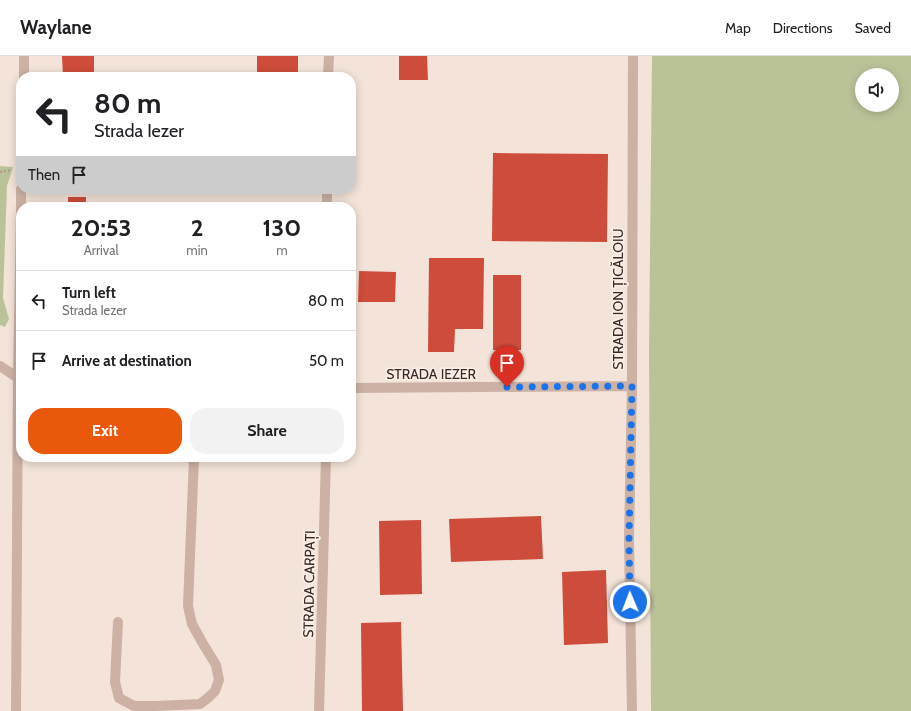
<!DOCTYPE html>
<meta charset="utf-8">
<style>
body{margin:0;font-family:Cabin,sans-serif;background:#f2f2f2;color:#202124;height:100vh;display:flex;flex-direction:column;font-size:15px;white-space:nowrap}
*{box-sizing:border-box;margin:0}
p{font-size:13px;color:#757577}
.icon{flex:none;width:22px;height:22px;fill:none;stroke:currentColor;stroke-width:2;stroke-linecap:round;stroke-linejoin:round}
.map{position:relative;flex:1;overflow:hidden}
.side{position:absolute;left:16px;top:146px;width:340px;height:260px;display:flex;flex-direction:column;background:#fff;border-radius:16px;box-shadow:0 2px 10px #0003}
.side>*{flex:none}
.banner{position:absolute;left:16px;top:16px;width:340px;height:122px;border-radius:16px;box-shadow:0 2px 10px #0003;background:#fff;color:#202124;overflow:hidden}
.controls{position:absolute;left:855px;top:12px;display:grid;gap:8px}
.controls a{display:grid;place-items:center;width:44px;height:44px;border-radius:50%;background:#fff;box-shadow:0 2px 10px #0003;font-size:20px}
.pin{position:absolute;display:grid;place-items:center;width:34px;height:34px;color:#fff;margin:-41px -17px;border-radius:50% 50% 50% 0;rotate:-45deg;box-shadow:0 0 4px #0007}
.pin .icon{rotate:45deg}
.me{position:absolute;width:44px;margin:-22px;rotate:359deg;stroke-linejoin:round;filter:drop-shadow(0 0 3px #0008)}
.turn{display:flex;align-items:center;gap:14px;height:84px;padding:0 12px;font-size:18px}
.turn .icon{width:52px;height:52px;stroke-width:2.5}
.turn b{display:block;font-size:28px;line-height:34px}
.then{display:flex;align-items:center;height:38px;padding:0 12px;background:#0003;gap:8px;font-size:15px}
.eta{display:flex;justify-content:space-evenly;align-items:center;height:68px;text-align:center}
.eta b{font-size:24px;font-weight:700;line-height:28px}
.cta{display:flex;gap:8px;margin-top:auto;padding:8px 12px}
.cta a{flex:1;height:46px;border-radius:16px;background:#ea580c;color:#fff;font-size:16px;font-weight:700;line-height:46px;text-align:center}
.cta a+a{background:#f2f2f2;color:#202124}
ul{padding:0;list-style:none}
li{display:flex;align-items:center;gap:12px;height:60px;padding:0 12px;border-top:1px solid #e0e0e0}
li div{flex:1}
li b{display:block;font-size:15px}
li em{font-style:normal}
header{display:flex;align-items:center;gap:24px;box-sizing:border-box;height:56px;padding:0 20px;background:#fff;border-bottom:1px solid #e0e0e0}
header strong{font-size:19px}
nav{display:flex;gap:22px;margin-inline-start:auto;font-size:14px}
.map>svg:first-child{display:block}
</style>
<header>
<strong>Waylane</strong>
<nav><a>Map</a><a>Directions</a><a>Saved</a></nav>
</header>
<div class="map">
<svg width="911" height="655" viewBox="0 0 911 655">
<rect width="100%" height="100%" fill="#f3e3d8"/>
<path fill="#bac398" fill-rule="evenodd" d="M652,0H911V655H651L649,296ZM862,19H892V49H862Z
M0,110L13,111L7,130L3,242L9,263L5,271L0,269Z"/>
<path fill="#ce4c3b" d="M62,0H94V21H63Z
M257,0H298V21H257Z
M399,0H427L428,24H399Z
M493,97L608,98L607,186L492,185Z
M68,141H86V151H68Z
M429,202H484L483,273H455L454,296H428Z
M359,215L396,216L395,246H358Z
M493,219H521V294H493Z
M541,460L543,503L451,506L449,463Z
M421,464L422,538L380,539L379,465Z
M606,514L608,587L564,589L562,516Z
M401,566L403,655H362L361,567Z"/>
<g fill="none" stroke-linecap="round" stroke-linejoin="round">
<path stroke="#b89b8e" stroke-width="2.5" stroke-dasharray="2 2" stroke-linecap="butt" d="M0,116L12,114"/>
<path stroke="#ccb1a4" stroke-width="10" d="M24,21V0
M328,21L329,0
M327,133V151
M21,151V133
M0,310L18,322H21
M351,332L632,330
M118,566L115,626L119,642L134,650H156V655
M156,650L200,648L209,641L215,635L219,624L216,609L202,586L192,568L188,550L194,401
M16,655L18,322L21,153
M319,655L326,401
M632,655L629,484L632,330L633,0"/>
</g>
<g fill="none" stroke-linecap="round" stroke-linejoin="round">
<path stroke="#1a73e8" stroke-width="7" stroke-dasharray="0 12.6" d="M507,331L632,330L629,484L630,546"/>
</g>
<g text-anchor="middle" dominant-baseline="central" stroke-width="3.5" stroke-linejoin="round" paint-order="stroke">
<g font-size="14" fill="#362926" stroke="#faeee5">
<text transform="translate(618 243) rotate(-90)">STRADA ION ȚICĂLOIU</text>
<text x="431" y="318">STRADA IEZER</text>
<text transform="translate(309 528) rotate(-89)">STRADA CARPAȚI</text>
</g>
</g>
</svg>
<div class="controls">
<a><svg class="icon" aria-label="sound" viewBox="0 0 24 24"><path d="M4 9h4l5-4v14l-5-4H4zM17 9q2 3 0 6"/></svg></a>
</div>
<div class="pin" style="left:507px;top:331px;background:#d93025"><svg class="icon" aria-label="arrive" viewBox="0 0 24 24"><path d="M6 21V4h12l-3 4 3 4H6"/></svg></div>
<svg class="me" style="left:630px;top:546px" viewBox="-20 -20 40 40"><circle r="17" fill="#1a73e8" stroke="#fff" stroke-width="3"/><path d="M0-11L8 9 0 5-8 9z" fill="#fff"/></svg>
<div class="banner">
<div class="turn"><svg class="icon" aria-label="left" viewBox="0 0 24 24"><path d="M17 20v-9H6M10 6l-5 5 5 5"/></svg><div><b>80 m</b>Strada Iezer</div></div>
<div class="then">Then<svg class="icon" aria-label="arrive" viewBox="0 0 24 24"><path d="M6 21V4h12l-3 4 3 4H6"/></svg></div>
</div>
<section class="side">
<div class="eta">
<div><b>20:53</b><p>Arrival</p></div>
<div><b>2</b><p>min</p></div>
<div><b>130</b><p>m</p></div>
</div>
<ul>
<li><svg class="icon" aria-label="left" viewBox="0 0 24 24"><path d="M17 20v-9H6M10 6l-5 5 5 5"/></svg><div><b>Turn left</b><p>Strada Iezer</p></div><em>80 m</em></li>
<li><svg class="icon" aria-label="arrive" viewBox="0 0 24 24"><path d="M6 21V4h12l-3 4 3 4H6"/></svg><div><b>Arrive at destination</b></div><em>50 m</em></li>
</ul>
<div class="cta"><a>Exit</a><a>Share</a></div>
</section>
</div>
